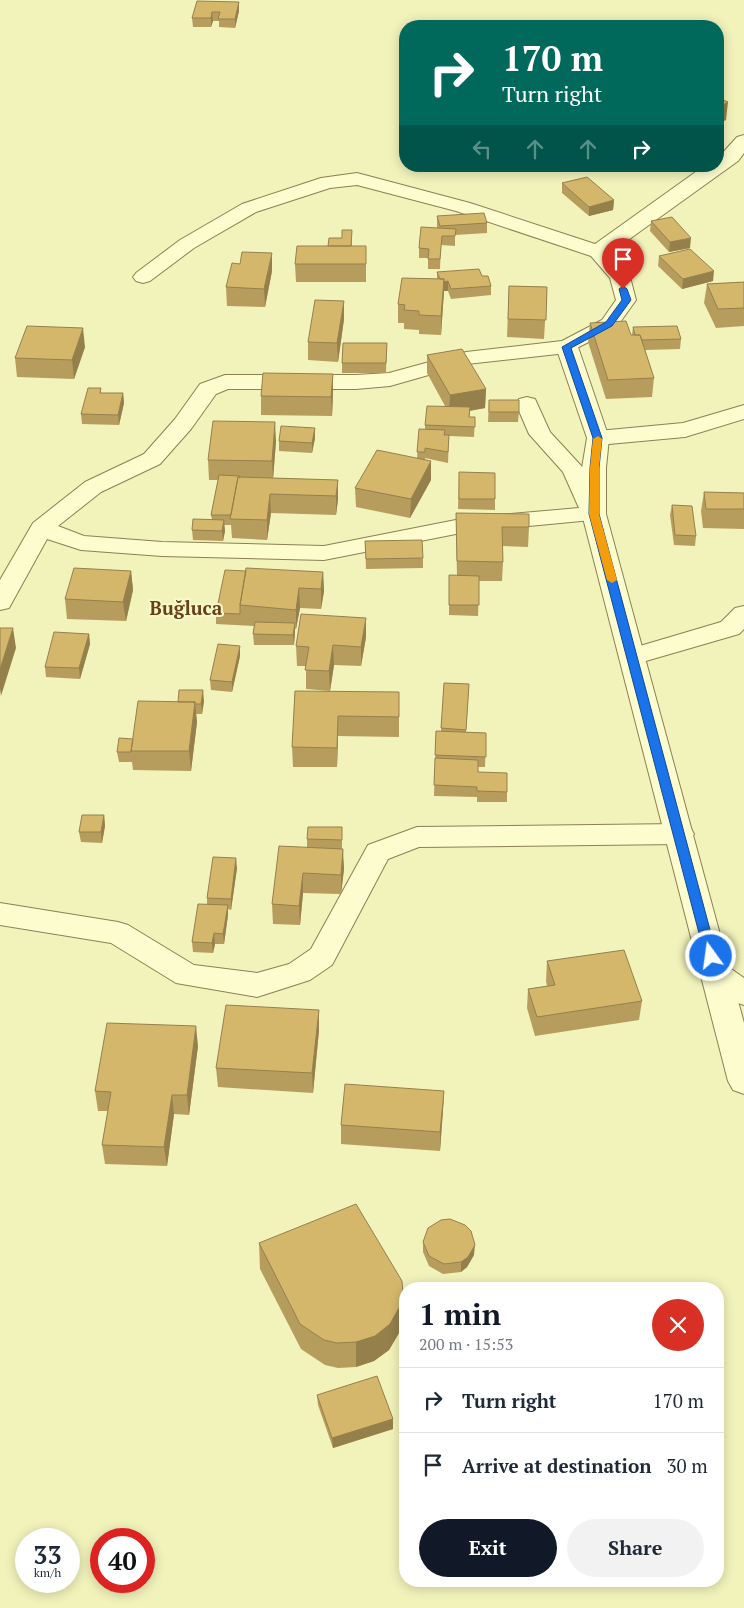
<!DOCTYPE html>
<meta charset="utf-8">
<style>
body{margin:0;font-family:"PT Serif",serif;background:#f2f2f3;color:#1f2937;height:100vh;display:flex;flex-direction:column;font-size:19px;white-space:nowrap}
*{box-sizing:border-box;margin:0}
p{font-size:16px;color:#747a83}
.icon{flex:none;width:28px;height:28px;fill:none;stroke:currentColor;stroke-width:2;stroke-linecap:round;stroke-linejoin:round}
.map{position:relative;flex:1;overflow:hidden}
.sheet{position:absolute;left:399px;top:1282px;width:325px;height:305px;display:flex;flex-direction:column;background:#fff;border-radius:20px;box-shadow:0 2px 12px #0003}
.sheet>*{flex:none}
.guide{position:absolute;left:399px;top:20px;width:325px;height:152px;border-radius:20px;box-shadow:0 2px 12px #0003;background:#00695c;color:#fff;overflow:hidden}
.speed{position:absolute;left:15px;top:1528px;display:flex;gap:10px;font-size:25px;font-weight:700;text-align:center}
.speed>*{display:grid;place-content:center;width:65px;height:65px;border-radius:50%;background:#fff;box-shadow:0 2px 12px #0003;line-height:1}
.speed small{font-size:12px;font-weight:400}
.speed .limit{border:8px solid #d22;background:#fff;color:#111}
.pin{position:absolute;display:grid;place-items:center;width:42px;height:42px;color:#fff;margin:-51px -21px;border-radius:50% 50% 50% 0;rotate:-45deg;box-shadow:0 0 5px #0007}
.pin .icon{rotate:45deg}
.me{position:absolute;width:55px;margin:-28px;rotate:346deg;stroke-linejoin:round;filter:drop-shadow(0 0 4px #0008)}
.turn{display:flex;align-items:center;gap:18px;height:105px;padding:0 20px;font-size:22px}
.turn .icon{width:65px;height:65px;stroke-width:2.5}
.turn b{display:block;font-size:35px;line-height:42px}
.lanes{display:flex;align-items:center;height:48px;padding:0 20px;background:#0003;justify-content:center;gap:25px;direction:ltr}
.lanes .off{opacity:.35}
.round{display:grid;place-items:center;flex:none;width:52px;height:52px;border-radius:26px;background:#f2f2f3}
.head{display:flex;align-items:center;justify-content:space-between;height:85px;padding:0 20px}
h1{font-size:30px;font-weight:800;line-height:38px;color:#111827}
.primary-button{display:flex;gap:10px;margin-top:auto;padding:10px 20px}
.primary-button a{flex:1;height:58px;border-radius:30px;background:#111827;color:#fff;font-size:20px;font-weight:800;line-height:58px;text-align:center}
.primary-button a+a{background:#f2f2f3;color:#1f2937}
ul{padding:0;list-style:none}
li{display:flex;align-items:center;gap:15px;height:65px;padding:0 20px;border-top:1px solid #e0e1e3}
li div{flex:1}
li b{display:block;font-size:19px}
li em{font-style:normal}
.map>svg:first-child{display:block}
</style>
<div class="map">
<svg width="744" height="1608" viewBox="0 0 744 1608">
<rect width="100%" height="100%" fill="#f2f2bb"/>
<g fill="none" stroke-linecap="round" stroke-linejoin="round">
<g stroke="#8b8153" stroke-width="2">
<path id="minor" d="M744,135V153L738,161L610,253L630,277L636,300L616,328L567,353L467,364L390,386L356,389H228L216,394L191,429L160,464L101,492L58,526L84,536L162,542L324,546L466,518L579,508L563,472L529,434L516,404L519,399L527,397L535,399L550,432L585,470L606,514L602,519L466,532L324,560L162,556L81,550L47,539L9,608L0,610V580L33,523L85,482L144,454L175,419L200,384L225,375H356L389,373L466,352L562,341L602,320L616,300L610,278L591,256L456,211L357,185L330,188L256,212L194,248L150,281L143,283L136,281L133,277L136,273L180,240L242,204L321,178L357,173L470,203L595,244L704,166H718V158L737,137Z
M744,405V419L685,437L598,445L590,443L587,438L590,433L598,431L683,423Z
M744,606V629L739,634L632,665L623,663L619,657L623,651L721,622L735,608Z
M680,824L690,827L694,834L690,841L680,844L419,847L388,859L332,965L310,980L257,997L176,983L111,943L0,925V903L118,922L128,925L194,965L257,973L289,964L311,949L368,845L417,827Z
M716,963L727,966L744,978V1005C728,1000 709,989 701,974L705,966Z"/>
</g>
<g stroke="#8b8153" stroke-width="2">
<path id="tertiary" d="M567,341L575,342L578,347L609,438L606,468V514L744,1023V1094L733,1090L728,1081L582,514V468L587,438L556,347L559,342Z"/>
</g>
<use href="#minor" fill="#fcfcce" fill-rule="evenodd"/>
<use href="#tertiary" fill="#fcfcce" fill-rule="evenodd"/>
</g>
<path fill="#b79d5d" d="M239,2V11L235,28L219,27V21H213L211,27H193L192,18Z
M562,183L614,200L613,210L589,216L562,193Z
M437,216L487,223V233L455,235V246L441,245L440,269H428V258H419V248L437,228Z
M651,221L690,248L669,252L650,231Z
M352,240V246H366V282H296L295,264L328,246Z
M659,256L713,281L682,289L658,266Z
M272,271L265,307L227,306L226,287Z
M437,272L482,276L491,286V295L451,299L448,291H444L441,335L419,334V330L404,329V323H398V304L437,279Z
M744,282V326L716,328L704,303L707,284Z
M509,286L547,287L544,339L507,337Z
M344,319L338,362L308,360V342Z
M590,323L631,335H632L633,327L681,339L680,349L645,350L654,378L652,397L606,399L588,342Z
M387,343L386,373H342V363Z
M85,347L74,379L17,377L15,358Z
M427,355L486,389L485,408L470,411L469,417H475L474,437L449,436L448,463L425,458L431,480L410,518L356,507L355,488L417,458L419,429L425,430V425L445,406L427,373Z
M333,374V393L332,416L261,415V396Z
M101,388V393H123L124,403L119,425L82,424L81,414Z
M489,400L519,412L518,422H488Z
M315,428V438L312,453L279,451V441Z
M276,441L273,478L338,480V499L336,515L271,513L267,540L232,538L231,525H224L225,531L223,541L193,540L192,530L212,520L211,515L218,480H209L208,460Z
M459,472L495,499V510L458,509Z
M704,492L744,493V529L703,528L701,511Z
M672,505L696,536L695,546L674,545L670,515Z
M456,513L529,527L528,547L502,546L503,562L502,581H479L478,616L449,615V586L457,576L456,532Z
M365,541L423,558V568L366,569Z
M131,571L133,590L126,621L67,619L65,599Z
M246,571L323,572L324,591L321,609L300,608L296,629H295L294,645H254L253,634L254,626L216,624V613Z
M366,618V637L361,666L334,665L330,691L306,689V666H297L296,646Z
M89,634L90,644L80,679L46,677L45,667Z
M240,656L232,692L211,690L210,680Z
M444,683L469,684L466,732L486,733L485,767H478V772L507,792V802H477V797L434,796L436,731L441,732Z
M295,691L399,717V737L338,736L337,767H293L292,747Z
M204,701L202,714H196L197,722L191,771L133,770L132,762H119L117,752L178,702Z
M104,815L105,826L102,843L81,842L79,832Z
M342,838V849L344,869L341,894L303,893L300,925L273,924L272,904L307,848V839Z
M237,868L231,910L228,909V915L224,944H215L213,953L193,952L192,942L207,904V898Z
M547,961L642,1001L639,1020L535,1036L527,1008L528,989L547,986L546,981Z
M319,1010V1030L313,1093L218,1087L216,1068Z
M198,1046L189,1115L174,1114L167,1166L105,1164L102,1145L108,1111H98L95,1091Z
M444,1091L443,1110L440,1151L341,1144V1125Z
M423,1242L474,1255L467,1267L461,1272L443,1274L429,1266L423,1252Z
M259,1243L403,1294V1319L399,1333L389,1350L374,1361L356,1367L338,1368L325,1365L301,1349L260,1269Z
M317,1395L393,1419V1429L333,1448L318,1405Z"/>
<path fill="#95804c" d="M239,2V11L235,28V19Z
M212,12L213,21L211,27V18Z
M728,102L726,120L718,124V108Z
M614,200L613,210L589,216V207Z
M691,238L690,248L669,252L670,242Z
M272,253V271L265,307L264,289Z
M714,271L713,281L682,289L683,279Z
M448,281V291H444L441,335V282Z
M344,301V319L338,362L337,343Z
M83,328L85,347L74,379L72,360Z
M333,374V393L332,416L331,397Z
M486,389L485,408L449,414L450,395Z
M123,393L124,403L119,425L118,415Z
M275,422L276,441L273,480L272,461Z
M315,428V438L312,453V443Z
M431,461V480L410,518L411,499Z
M338,480V499L336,515V496Z
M270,494L271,513L267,540V520Z
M224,520L225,531L223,541L222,531Z
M131,571L133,590L126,621L123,602Z
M323,572L324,591L321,609V589Z
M299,588L300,608L296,629V610Z
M366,618V637L361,666V647Z
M295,623V633L294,645L293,635Z
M13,628L16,648L1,696L0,689V669Z
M89,634L90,644L80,679L79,668Z
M333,645L334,665L330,691L329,671Z
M240,646V656L232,692V682Z
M203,690L204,701L202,714L201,704Z
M195,702L197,722L191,771L189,751Z
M338,716V736L337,767V748Z
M104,815L105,826L102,843L101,832Z
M343,849L344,869L341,894V875Z
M236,858L237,868L231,910V899Z
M303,873V893L300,925L299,906Z
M228,905V915L224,944L223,934Z
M214,933L215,944L213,953L212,943Z
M319,1010V1030L313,1093L312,1073Z
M196,1026L198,1046L189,1115L187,1095Z
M444,1091L443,1110L440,1151V1132Z
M172,1095L174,1114L167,1166L164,1147Z
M475,1245L474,1255L467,1267L461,1272V1262Z
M403,1294V1319L399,1333L389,1350L374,1361L356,1367V1342Z
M393,1419V1429L333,1448L332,1438Z"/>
<path fill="#d5b76c" stroke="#95804c" d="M197,1L239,2L235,19H218L220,12H212L211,18H192Z
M718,98L728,102L718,108Z
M587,177L614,200L589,207L562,183Z
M484,213L487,223L440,226L437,216Z
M672,217L691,238L670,242L651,221Z
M421,227L456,229L455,236H442L440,259H428L429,249L419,248Z
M342,230H352L351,246H328L329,238H342Z
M297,246H366V264H295Z
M690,249L714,271L683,279L659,256Z
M242,252L272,253L264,289L226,287L232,263L240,264Z
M479,269L482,276H488L491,286L451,289L448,281L444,282V279H440L437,272Z
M402,278L444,279L441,316L419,315V311L404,310L405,305L398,304Z
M744,282V308L718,309L707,284Z
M509,286L547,287L546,320L508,319Z
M315,300L344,301L337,343L308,342Z
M626,321L631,335H640L654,378L608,380L590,323Z
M27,326L83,328L72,360L15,358Z
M677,326L681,339L642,340L640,335H635L633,327Z
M343,343H387L386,363H342Z
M462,349L486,389L450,395L427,355Z
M263,373L333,374L331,397L261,396Z
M88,388H101L100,393H123L118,415L81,414Z
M489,400H519V412H489Z
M427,406L470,407L469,417H475V427L425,425Z
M213,421L275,422L272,461L208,460Z
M281,426L315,428L312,443L279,441Z
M419,429L445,430L444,435H449L448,452L425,448V452H417Z
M377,450L431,461L411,499L355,488Z
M459,472L495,473V499H459Z
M219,475L240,476V477H238L231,515H211Z
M238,477L338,480L336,496L270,494L267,520L230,519Z
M704,492L744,493V509H706Z
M672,505L692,506L696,536L675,535Z
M456,513L529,514V527H502L503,562L457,561Z
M193,519L224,520L222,531L192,530Z
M422,540L423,558L366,559L365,541Z
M74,568L131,571L123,602L65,599Z
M246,568L323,572L321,589L299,588L296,610L240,605Z
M225,570L246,571L240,605V614L216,613Z
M449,575L479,576V605H449Z
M301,614L366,618L361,647L333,645L329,671L305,670L309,647L296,646Z
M255,622L295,623L293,635L253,634Z
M0,628H13L0,669Z
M54,632L89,634L79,668L45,667Z
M218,644L240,646L232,682L210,680Z
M444,683L469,684L466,730L441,728Z
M179,690H203L201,704H195V702H178Z
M295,691L399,692V717L338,716L337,748L292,747Z
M138,701L195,702L189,751H131Z
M436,731L486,733V757L435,755Z
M119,738L133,739L131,752H117Z
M435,758L478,760V772L507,773V792L477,791V787L434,785Z
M82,815H104L101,832H79Z
M308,827H342V840L307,839Z
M279,846L343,849L341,875L303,873L299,906L272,904Z
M213,857L236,858L231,899L207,898Z
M198,904L228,905L223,934L214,933L212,943L192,942Z
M624,950L642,1001L537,1017L528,989L555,985L547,961Z
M226,1005L319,1010L312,1073L216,1068Z
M107,1023L196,1026L187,1095H172L164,1147L102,1145L111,1092L95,1091Z
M345,1084L444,1091L440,1132L341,1125Z
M356,1204L402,1281L403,1294L399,1308L390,1324L375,1336L356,1342L337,1343L324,1340L300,1324L259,1243Z
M450,1219L465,1225L471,1231L475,1245L468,1257L461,1262L444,1264L429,1256L423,1242L428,1228L441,1220Z
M377,1376L393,1419L332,1438L317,1395Z"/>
<path fill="#1a73e8" stroke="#114b97" d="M623,286L627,289L631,300L612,326L571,348L602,438L599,468V514L717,956L711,961L705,956L589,514L590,468L593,438L562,347L606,322L622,300L619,289Z"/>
<path fill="#f59e0b" d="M598,436L602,439L599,468V514L617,580L612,583L607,580L589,514L590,468L593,439Z"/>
<g text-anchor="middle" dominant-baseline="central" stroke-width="4" stroke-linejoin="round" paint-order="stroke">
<g font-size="19" font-weight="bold" fill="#694015" stroke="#f8f9cb">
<text x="186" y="607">Buğluca</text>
</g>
</g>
</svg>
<div class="speed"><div>33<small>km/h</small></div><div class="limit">40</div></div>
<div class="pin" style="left:623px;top:289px;background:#d93025"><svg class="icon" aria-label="arrive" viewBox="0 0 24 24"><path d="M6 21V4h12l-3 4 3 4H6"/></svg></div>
<svg class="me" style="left:711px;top:956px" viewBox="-20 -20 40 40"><circle r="17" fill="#1a73e8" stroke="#fff" stroke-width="3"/><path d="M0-11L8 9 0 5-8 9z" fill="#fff"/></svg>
<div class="guide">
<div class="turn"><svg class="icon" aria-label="right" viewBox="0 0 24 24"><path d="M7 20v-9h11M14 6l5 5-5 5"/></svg><div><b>170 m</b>Turn right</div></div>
<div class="lanes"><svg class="icon off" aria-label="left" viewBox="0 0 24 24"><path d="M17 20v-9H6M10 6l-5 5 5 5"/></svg><svg class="icon off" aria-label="ahead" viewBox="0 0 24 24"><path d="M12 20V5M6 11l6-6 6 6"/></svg><svg class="icon off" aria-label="ahead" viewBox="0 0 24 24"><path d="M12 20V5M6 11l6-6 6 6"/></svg><svg class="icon" aria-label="right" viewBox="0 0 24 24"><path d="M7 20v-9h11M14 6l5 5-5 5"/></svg></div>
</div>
<section class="sheet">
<div class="head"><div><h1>1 min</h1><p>200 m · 15:53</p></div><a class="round" style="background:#d93025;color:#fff"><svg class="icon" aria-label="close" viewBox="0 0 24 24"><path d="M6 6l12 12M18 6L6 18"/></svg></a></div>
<ul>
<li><svg class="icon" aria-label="right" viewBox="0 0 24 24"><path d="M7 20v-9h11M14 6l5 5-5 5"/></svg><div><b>Turn right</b></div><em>170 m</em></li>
<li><svg class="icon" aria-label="arrive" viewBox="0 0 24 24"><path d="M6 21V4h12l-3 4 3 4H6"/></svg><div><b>Arrive at destination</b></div><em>30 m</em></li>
</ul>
<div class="primary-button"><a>Exit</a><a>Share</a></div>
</section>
</div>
